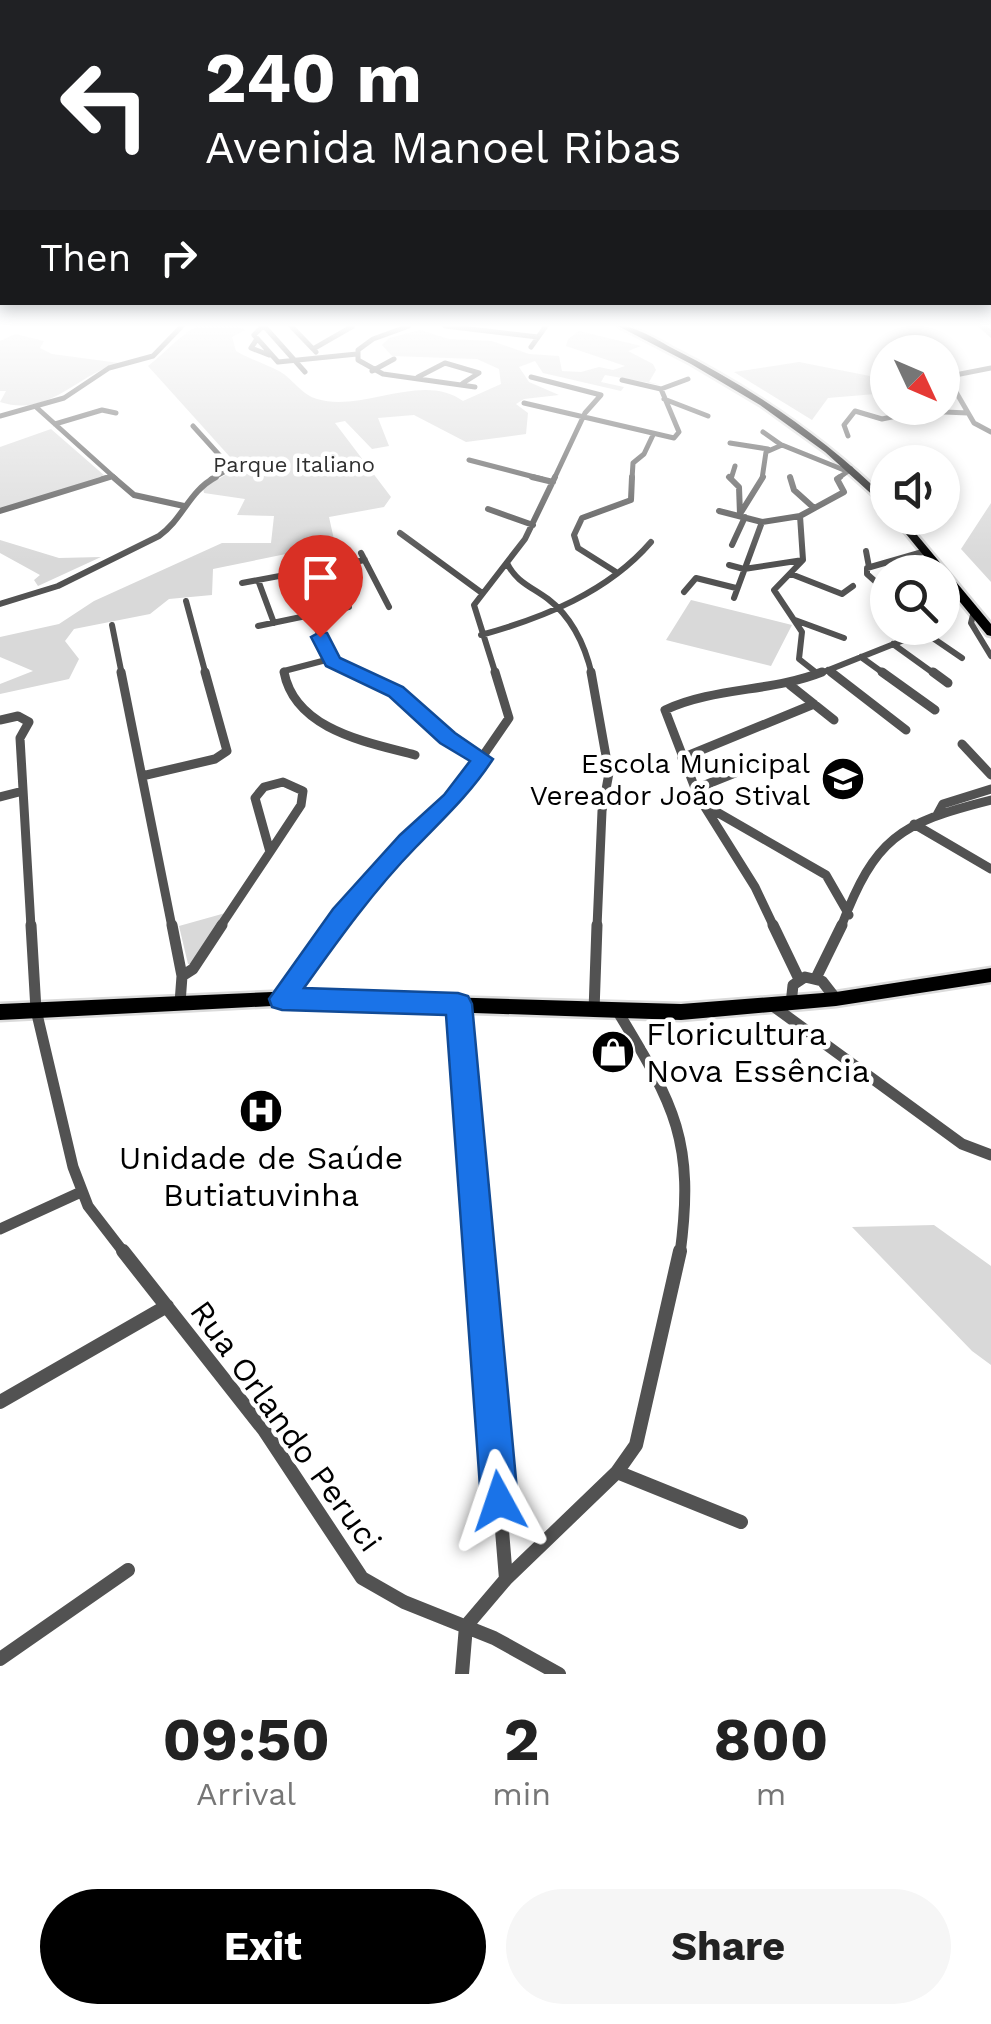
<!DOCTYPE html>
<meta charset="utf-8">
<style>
body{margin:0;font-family:"Work Sans",sans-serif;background:#f6f6f6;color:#222;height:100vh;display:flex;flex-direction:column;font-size:38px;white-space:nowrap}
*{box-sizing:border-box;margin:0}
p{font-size:32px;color:#767676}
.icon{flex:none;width:55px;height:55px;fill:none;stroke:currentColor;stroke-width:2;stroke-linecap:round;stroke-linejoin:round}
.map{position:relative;height:1674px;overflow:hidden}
.drawer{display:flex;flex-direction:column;background:#fff;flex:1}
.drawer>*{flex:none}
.banner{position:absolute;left:0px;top:0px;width:992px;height:305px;box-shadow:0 5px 15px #0003;background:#202124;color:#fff;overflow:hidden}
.needle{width:65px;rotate:134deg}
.fabs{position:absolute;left:870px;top:335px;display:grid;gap:20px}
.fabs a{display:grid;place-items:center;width:90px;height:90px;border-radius:50%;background:#fff;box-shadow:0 5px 15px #0003;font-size:50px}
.pin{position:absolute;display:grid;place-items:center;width:85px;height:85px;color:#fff;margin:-102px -42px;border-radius:50% 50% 50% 0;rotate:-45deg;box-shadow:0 0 10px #0007}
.pin .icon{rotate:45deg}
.me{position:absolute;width:110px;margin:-55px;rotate:355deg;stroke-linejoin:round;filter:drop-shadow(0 0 8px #0008)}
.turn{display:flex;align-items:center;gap:35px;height:210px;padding:0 40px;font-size:45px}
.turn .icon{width:130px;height:130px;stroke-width:2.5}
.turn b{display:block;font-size:70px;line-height:85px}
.then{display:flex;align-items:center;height:95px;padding:0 40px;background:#0003;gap:20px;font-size:38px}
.eta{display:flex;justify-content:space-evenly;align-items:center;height:170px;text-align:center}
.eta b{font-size:60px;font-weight:700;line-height:70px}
.cta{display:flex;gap:20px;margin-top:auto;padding:20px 40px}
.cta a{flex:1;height:115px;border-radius:60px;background:#000;color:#fff;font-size:40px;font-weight:700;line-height:115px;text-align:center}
.cta a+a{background:#f6f6f6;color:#222}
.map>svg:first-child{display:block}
</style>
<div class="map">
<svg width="991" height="1674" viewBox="0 0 991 1674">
<rect width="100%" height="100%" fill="#fff"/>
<path fill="#d9d9d9" d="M197,326H238L245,330L232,337L236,351C250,359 265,364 279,371C292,378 302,395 317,399C362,413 422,371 463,401L501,384L499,369L477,359L392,356L382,345L389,338L420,330L449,339L492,341L529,354L559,356L562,371L581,372L599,367L613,370L625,366L566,346L568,339L579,331L641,346L628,351L653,364L656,370L649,382L661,385L605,375L601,382L624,387L621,391L543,373L535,361L519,367L529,382L559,395L524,399L516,404L528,413L526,434L466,442L414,415L378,418L389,446L372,449L345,421L335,423L391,497L384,507L329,517L335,544L213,569L212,595L169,599L150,614L74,629L65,641L79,659L69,679L0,694V684L33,671L0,657V637L59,624L94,601L222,543H271L274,516L237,515L245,499L204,493L203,488L239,467L148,366C165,353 178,337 197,326Z
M15,334L44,341L40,348L52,354L119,363C76,375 49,418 0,402L6,391H0V341Z
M799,362L875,377L887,393L828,398L812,420L734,372Z
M51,429L105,476L0,510V447Z
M991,503V582L961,549Z
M0,540L59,558L101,557L38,586L34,580L40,575L0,553Z
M691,600L792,625L771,666L666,640Z
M229,912L191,964H188L179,926Z
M934,1225L991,1266V1365L972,1351L852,1227Z"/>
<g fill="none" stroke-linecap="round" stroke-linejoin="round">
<path fill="#a0a0a0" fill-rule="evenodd" d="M978,326H987L991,330V338Z"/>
<g stroke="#dbdbdb" stroke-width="5">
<path id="primary" d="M991,968V982L836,1006L681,1020L272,1006L0,1020V1004L272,992L681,1004L836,992Z"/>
</g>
<g stroke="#dbdbdb" stroke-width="5">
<path id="trunk" d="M618,326C637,326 657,340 674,349C753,389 824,437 888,500V509L825,452L760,405L691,364Z
M893,518H903L991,624V636L987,635L942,580V572H937Z"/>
</g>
<path stroke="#525252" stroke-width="5" d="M263,326L254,335L278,362L357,354
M264,326L305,372
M291,326L316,352
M409,326L373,339L358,350V360L383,374L475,387
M445,326L538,337
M257,339L251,348L269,355
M531,347L546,326
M313,349L353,326
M372,371L394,359
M942,376L949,380L974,423L991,432
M418,377L445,363L479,373L463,383
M531,377L601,395L585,413L554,479
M945,377L991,368
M622,380L661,389
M664,399L708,416
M524,403L674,438L679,432L661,389L688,379
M36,407L116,479
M0,416L64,398L109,368L153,356L182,326
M55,424L102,410L116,413
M193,426L231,468L211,479
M763,432L780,444
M848,436L844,425L855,411L882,419L921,411L968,413
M730,443L768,449
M469,460L542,479
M102,479L112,476
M632,479L633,463L644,454L653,435
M731,479L735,466
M762,479L766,452L782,445L844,470
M837,479L851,469"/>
<path stroke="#525252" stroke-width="6" d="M113,477L134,495L184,506
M532,477L553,482
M729,477L739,487L740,514
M790,477L794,490L814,508
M488,509L533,525
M0,511L110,477
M719,511L762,522L800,516
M740,514L763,477
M400,533L482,593
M732,545L745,517
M866,551L869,567
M361,553L389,607
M507,563C516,582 532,587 548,599C573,618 585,645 592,675
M729,565L744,569L803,560
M616,572L578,548L574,535L582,518L631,500L632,477
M791,574L842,594L853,586
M258,580L274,623
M242,583L365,560
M886,591L867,574V568L926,551
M684,592L696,578L736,588
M734,598L762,522
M186,601L206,675
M0,604L58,586L159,536C183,519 189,491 216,477
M974,611L971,623L991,656
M311,615L330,659L362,675
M795,620L844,638
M112,625L122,675
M258,626L349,607
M481,635C543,618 608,592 651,542
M893,644L936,675
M861,657L886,675
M828,670L834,675
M818,674L799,659L802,632L774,590L803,560L800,516L844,492L837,479L840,477
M285,675L284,671L330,659
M496,675L474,605L525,539L555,477
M816,675L924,632L962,658"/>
<path stroke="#525252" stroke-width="9" d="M121,672L172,927
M284,672C295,730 367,742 415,755
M357,672L396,691L448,741L480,762
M591,672L609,773L602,811L597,927
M831,672L906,730
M882,672L935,710
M933,672L948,683
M790,685L834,720
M0,720L18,716L29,722L20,738L31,927
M962,744L991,775
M682,758L814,704
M142,776L215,759L227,751L205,672
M283,782L303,791L301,805L270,852L255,798L264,787Z
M695,789L735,773
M0,797L23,791
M708,807L826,875L849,915
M937,815L943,804L991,789
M914,824L991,869
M220,927L270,852
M333,927L408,841L456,795L509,718L495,672
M774,927L755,887L698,796L665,710C714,687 772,692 822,672
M841,927C875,838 899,823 991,800"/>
<path stroke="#525252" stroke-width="11" d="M31,925L36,1010L73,1167L88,1206L125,1254
M172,925L182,976L180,1003
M773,925L799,979
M182,976L193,969L222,925
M816,978L842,925
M282,999L335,925
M459,1004L479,1254
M791,1004L793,985L805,977L822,981L836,999
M773,1006L962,1144L991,1155
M594,1011L597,925
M618,1012C675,1106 695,1141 680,1254
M0,1229L81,1192"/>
<path stroke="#525252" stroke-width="14" d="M123,1251L264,1430L362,1578L404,1602L494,1638L559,1674
M0,1402L167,1306
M617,1472L741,1522
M506,1579L617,1472L636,1445L680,1251
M0,1659L128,1570
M462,1674L466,1626L506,1579L479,1251"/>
<use href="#primary" fill="#000" fill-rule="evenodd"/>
<use href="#trunk" fill="#000" fill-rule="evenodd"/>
</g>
<linearGradient id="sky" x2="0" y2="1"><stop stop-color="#8baccb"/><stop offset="0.58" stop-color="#fff"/><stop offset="1" stop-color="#fff" stop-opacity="0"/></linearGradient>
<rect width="991" height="561" fill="url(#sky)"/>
<path fill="#1a73e8" stroke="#114b97" stroke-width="2.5" d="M320,632L327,633L340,658L403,687L455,733L493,759C471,793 444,818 416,847C374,890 339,939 304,988L458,993L468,996L472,1004L518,1501L512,1514L499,1520L486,1514L481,1501L446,1015L282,1010L272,1007L269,999L333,909L400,835L444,795L470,761L440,743L389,696L326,666L311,637Z"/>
<defs>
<g id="school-disc" transform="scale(2.25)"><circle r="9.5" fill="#000" stroke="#fff"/><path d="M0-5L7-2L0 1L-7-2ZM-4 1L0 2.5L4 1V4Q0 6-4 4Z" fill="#fff"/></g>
<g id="shop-disc" transform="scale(2.25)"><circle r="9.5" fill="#000" stroke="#fff"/><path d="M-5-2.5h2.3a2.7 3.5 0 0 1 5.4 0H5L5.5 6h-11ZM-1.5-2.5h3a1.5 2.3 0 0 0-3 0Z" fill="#fff"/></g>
<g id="hospital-disc" transform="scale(2.25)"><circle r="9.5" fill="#000" stroke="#fff"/><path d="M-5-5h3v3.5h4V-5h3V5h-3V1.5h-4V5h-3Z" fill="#fff"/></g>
</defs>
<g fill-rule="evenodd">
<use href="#school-disc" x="843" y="779"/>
<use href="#shop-disc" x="613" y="1052"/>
<use href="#hospital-disc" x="261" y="1111"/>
</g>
<g text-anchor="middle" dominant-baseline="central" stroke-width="9" stroke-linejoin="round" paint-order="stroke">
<g font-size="22" fill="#303030" stroke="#fff">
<text x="294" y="464">Parque Italiano</text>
</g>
<g font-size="28" fill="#000" stroke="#fff" text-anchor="end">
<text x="810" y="763">Escola Municipal<tspan x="810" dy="32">Vereador João Stival</tspan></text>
</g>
<g font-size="32" fill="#000" stroke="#fff" text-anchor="start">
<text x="646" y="1034">Floricultura<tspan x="646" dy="37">Nova Essência</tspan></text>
<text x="261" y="1158" text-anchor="middle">Unidade de Saúde<tspan x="261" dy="37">Butiatuvinha</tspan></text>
</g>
<g font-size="32" fill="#000" stroke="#fff">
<text transform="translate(286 1426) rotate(54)">Rua Orlando Peruci</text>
</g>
</g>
</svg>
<div class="fabs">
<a><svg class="needle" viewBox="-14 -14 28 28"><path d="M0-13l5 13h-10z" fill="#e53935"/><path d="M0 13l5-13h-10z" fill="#767676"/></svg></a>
<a><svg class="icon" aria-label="sound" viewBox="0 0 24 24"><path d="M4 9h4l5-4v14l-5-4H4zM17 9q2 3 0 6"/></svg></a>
<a><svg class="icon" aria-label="search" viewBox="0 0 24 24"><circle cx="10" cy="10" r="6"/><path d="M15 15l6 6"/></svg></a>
</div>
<div class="pin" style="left:320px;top:637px;background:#d93025"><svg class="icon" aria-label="arrive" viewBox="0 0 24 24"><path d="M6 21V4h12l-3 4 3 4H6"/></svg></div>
<svg class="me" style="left:499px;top:1501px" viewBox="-20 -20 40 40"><path d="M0-17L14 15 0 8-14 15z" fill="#1a73e8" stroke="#fff" stroke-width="4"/></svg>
<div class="banner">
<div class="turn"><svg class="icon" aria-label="left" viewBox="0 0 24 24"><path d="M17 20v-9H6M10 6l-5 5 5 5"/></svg><div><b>240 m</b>Avenida Manoel Ribas</div></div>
<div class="then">Then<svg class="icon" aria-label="right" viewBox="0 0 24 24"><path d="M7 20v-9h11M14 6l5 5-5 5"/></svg></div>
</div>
</div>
<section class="drawer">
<div class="eta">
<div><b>09:50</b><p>Arrival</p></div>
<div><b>2</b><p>min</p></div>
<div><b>800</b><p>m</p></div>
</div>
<div class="cta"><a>Exit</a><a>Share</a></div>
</section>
